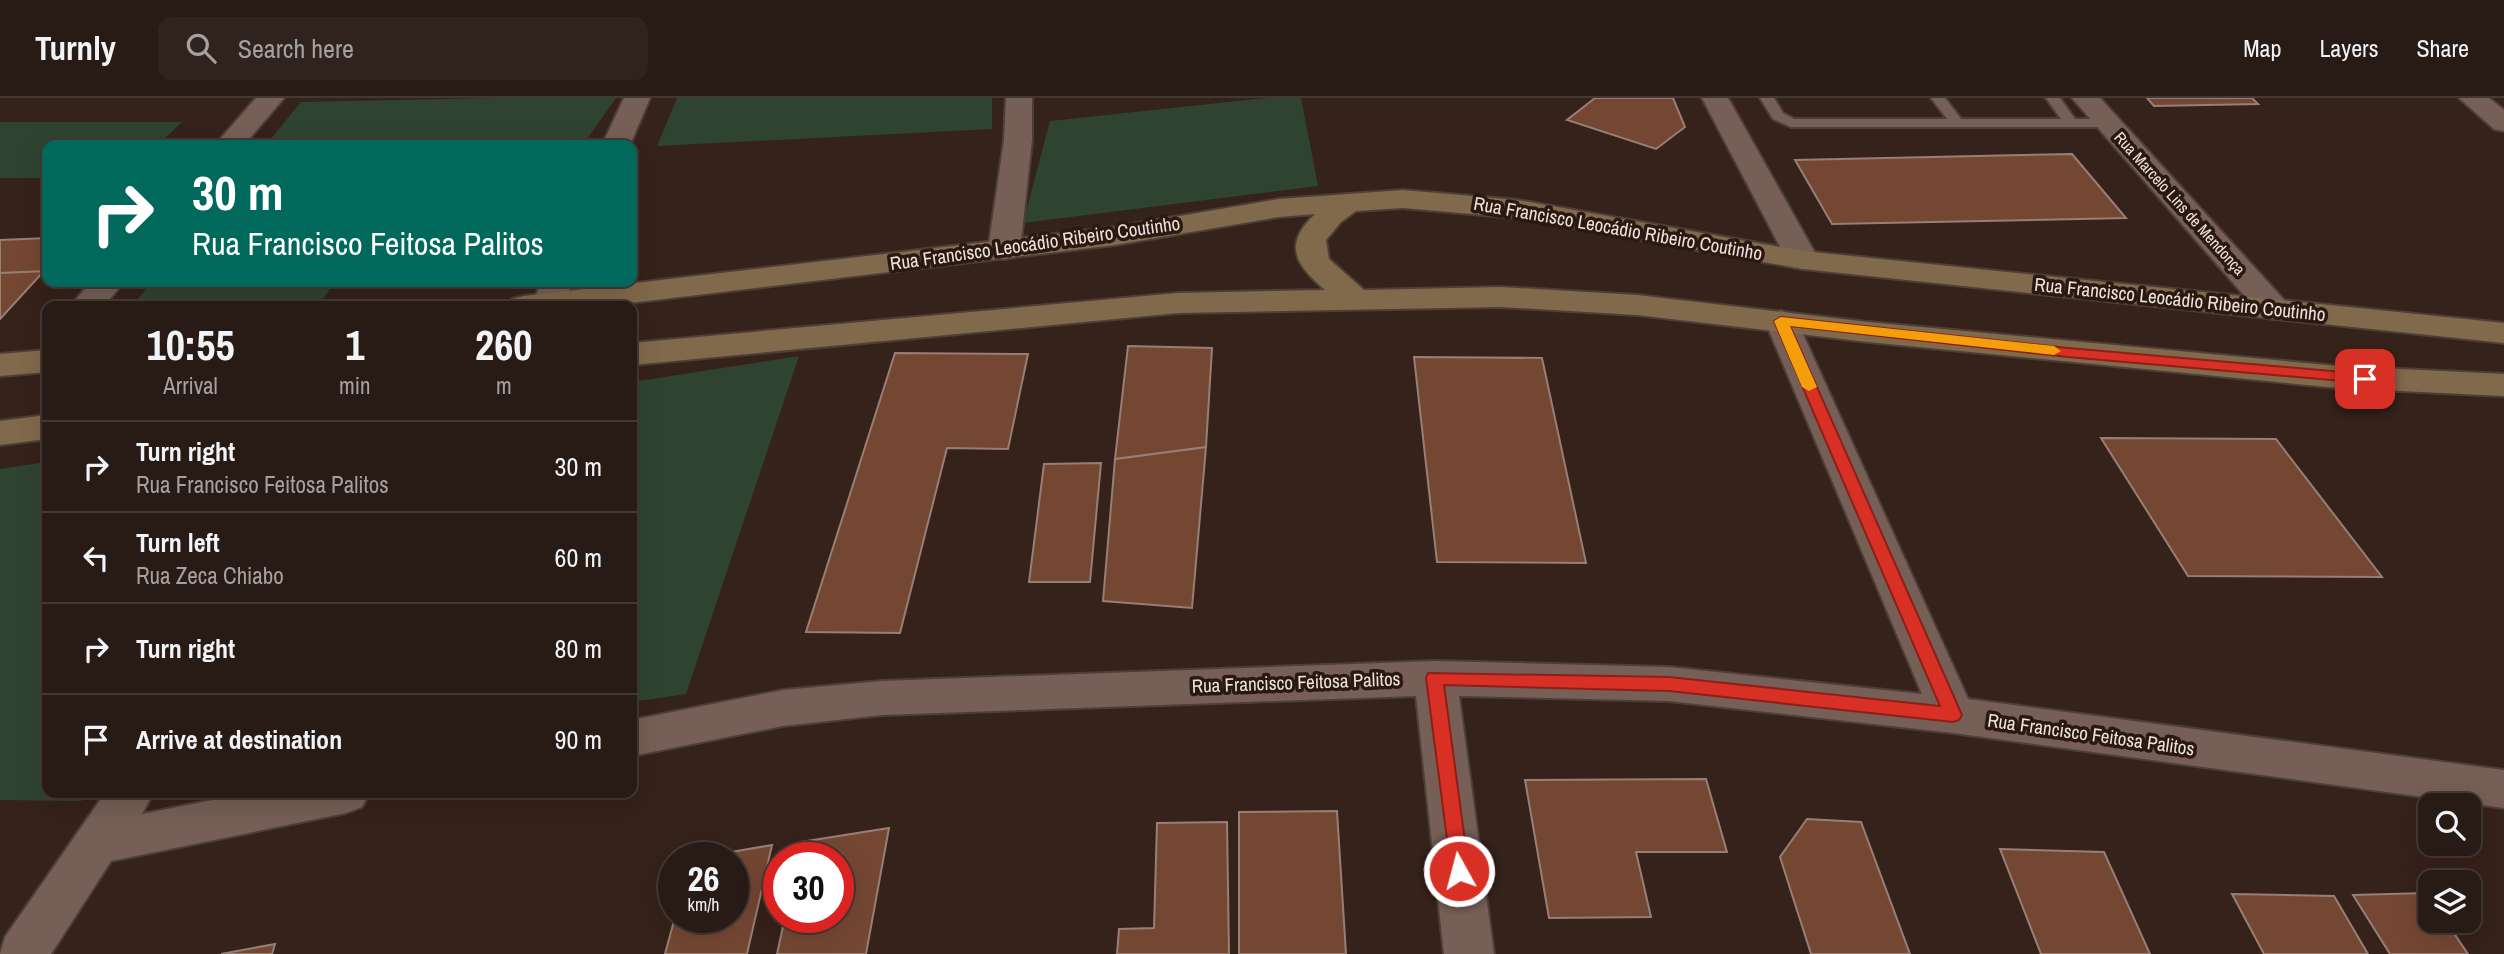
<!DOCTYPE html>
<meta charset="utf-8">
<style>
body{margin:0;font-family:"Archivo Narrow",sans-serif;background:#30231d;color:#f1f3f6;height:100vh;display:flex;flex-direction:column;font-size:26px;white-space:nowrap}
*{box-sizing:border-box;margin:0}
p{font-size:23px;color:#a5a1a0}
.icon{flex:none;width:38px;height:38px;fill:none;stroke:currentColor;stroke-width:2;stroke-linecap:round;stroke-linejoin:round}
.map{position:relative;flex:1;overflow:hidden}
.sheet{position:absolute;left:42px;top:203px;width:595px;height:497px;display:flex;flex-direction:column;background:#281a14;border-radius:14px;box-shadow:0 7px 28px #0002,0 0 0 2px #443834}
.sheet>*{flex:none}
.banner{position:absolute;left:42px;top:42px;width:595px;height:147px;border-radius:14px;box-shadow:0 7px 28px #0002,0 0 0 2px #443834;background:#00695c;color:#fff;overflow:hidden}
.controls{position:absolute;left:2418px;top:695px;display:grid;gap:14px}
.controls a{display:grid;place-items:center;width:63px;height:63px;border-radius:14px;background:#281a14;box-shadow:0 7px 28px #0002,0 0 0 2px #443834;font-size:35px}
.speed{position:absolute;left:658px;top:744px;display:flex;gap:14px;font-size:35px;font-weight:700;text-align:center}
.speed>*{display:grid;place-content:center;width:91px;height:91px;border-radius:50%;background:#281a14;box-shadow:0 7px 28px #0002,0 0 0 2px #443834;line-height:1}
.speed small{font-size:18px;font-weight:400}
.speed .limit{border:10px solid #d22;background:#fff;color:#111}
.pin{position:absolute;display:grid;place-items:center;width:60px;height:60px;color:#fff;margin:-30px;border-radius:14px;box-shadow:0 4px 10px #0006}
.me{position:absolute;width:77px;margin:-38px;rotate:353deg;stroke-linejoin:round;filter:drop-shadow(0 0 5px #0008)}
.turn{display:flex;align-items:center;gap:24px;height:147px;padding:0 35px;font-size:32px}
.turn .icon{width:91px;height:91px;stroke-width:2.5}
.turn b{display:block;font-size:49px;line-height:60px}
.eta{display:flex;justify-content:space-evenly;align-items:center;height:119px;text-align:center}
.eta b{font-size:42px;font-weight:700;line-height:49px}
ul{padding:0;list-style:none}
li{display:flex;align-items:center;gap:21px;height:91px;padding:0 35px;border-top:2px solid #443834}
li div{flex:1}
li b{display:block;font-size:26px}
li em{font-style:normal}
header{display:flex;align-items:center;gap:42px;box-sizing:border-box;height:98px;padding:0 35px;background:#281a14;border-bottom:2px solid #443834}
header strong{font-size:33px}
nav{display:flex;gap:38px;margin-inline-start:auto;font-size:24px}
.search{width:490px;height:63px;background:#30231d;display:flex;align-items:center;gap:18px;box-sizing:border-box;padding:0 24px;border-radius:14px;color:#a5a1a0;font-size:26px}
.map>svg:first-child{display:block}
</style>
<header>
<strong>Turnly</strong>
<div class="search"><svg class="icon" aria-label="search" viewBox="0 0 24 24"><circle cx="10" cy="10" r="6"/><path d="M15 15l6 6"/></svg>Search here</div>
<nav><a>Map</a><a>Layers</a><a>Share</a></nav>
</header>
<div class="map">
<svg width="2504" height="856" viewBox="0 0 2504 856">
<rect width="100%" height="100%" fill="#35221a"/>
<path fill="#2f4430" d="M493,0H616L583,47H266L301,4Z
M677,0H992V31L657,48Z
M1266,0H1301L1318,88L1023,125L1050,23Z
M0,24H182L158,47H47V80H0Z
M152,184H335L320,205L289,208H132Z
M799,258L686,596L632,604V284Z
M47,364V695H87L81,703L0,702V371Z"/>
<path fill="#744733" stroke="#977f75" stroke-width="2" d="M1595,0H1673L1685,29L1656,51L1567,22Z
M2147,0H2252L2258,6L2154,8Z
M2072,56L2126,120L1832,126L1795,62Z
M47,140V173L0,175V142Z
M44,173L0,221V175Z
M1128,248L1212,250L1206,349L1115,361Z
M895,255L1028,256L1008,351L947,350L900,535L806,534Z
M1414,259L1542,260L1586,465L1437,464Z
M2101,340L2276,341L2382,479L2188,478Z
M1206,349L1192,510L1103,503L1115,361Z
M1101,365L1090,484H1029L1044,366Z
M1706,681L1727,754H1636L1651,819L1549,820L1525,682Z
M1337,713L1346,856H1239V714Z
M1807,721L1861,724L1910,856H1811L1780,759Z
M1227,724L1229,856H1117L1119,831L1154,830L1157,725Z
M889,730L866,856H777L785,819H838V760H798L801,744Z
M772,747L747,856H665L675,819H733V760H696Z
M2000,751L2104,754L2150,856H2041Z
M2427,795L2431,801V822H2445L2468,856H2390L2353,797Z
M2232,796L2334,798L2368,856H2264Z
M275,846L272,856H221Z"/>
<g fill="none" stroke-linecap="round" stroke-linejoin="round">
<g stroke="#4e3e38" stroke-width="4">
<path id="lane" d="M1760,0H1774L1783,15L1794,21H1947L1931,0H1945L1961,21H2061L2046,0H2060L2075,21H2108L2115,25L2108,29H1791L1773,21Z"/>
</g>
<g stroke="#4e3e38" stroke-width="4">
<path id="street" d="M256,0H284L244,47H215Z
M624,0H650L630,47H602Z
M1006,0H1032V42L1020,152L1015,159L1004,161L993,159L988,152L1004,42Z
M1702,0H1728L1819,162L1814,169L1803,171L1792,169L1787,162Z
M2072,0H2100L2286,204L2290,211L2286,218L2274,221L2262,218Z
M2459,0H2489L2504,12V33L2494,31Z
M91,184H124L104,208H70Z
M541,184H573L562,208H532Z
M1781,213L1793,216L1797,223L1968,601L2504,672V710L1953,635L1669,603L1459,598L1494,856H1444L1416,598L882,617L783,628L632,658V622L783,592L882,583L1435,563L1669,569L1922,596L1765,223L1769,216Z
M105,695H153L142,716L248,695H369L362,709L346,715L111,763L51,856H0L5,839Z"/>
</g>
<g stroke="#4e3e38" stroke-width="4">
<path id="secondary" d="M1403,92L1518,102L1803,153L2504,225V245L1803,171L1518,120L1403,110L1356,113L1341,124L1326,142L1329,161L1364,192L1501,189L1637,197L1868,224L2338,268L2504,276V298L2338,290L1868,244L1637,217L1501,209L1178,215L632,267V245L1178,195L1325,192C1296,167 1282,147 1315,116L1279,119L1115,147L605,208H508L512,201L524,198L1115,129L1279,101Z
M47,252V274L0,278V256Z
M47,317V341L0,347V323Z"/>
</g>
<use href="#lane" fill="#755f56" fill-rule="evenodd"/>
<use href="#street" fill="#755f56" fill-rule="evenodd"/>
<use href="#secondary" fill="#81694b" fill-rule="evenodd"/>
</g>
<path fill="#d93025" stroke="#8d1f18" stroke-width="2" d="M1781,219L2068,250L2365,276L2373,281L2365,285L2068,259L1790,228L1962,617L1959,622L1953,624L1669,593L1444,587L1469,773L1466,779L1459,782L1452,779L1426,580L1428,575L1669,579L1940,608L1774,223Z"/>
<path fill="#f59e0b" d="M1781,219L2054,248L2061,253L2054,257L1790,228L1817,289L1809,293L1802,289L1774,223Z"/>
<g text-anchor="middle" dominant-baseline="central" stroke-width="7" stroke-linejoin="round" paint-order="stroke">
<g font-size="16" fill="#eee1db" stroke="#2a1910">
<text transform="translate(2180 105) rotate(48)">Rua Marcelo Lins de Mendonça</text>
</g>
<g font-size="19" fill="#eee1db" stroke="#2a1910">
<text transform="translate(1618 130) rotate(10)">Rua Francisco Leocádio Ribeiro Coutinho</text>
<text transform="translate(1035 145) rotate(-8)">Rua Francisco Leocádio Ribeiro Coutinho</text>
<text transform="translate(2180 201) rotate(6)">Rua Francisco Leocádio Ribeiro Coutinho</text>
<text transform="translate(1296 584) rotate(-2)">Rua Francisco Feitosa Palitos</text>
<text transform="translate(2091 636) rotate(8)">Rua Francisco Feitosa Palitos</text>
</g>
</g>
</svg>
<div class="controls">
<a><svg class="icon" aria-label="search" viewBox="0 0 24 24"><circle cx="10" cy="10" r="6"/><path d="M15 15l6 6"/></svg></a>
<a><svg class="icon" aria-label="layers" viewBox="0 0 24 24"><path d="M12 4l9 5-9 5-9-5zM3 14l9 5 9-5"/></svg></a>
</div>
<div class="speed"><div>26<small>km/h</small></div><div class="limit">30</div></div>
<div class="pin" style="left:2365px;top:281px;background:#d93025"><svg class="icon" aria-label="arrive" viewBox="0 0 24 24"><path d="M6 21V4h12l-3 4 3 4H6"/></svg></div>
<svg class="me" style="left:1459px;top:773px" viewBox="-20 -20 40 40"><circle r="17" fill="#d93025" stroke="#fff" stroke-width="3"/><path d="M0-11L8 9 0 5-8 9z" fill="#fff"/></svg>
<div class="banner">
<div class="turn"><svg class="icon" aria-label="right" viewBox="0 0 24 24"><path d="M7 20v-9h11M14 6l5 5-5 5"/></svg><div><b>30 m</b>Rua Francisco Feitosa Palitos</div></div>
</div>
<section class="sheet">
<div class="eta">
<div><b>10:55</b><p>Arrival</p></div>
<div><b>1</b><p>min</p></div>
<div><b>260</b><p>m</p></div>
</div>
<ul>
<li><svg class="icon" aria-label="right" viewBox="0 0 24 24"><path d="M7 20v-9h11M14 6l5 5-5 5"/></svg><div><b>Turn right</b><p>Rua Francisco Feitosa Palitos</p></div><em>30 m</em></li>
<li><svg class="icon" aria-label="left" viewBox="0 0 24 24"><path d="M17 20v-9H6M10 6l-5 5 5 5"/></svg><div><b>Turn left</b><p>Rua Zeca Chiabo</p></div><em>60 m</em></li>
<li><svg class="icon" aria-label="right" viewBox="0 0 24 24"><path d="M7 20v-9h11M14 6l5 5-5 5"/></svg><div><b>Turn right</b></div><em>80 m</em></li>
<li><svg class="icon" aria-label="arrive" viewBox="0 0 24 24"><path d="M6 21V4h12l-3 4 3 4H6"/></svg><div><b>Arrive at destination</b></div><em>90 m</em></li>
</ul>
</section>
</div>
